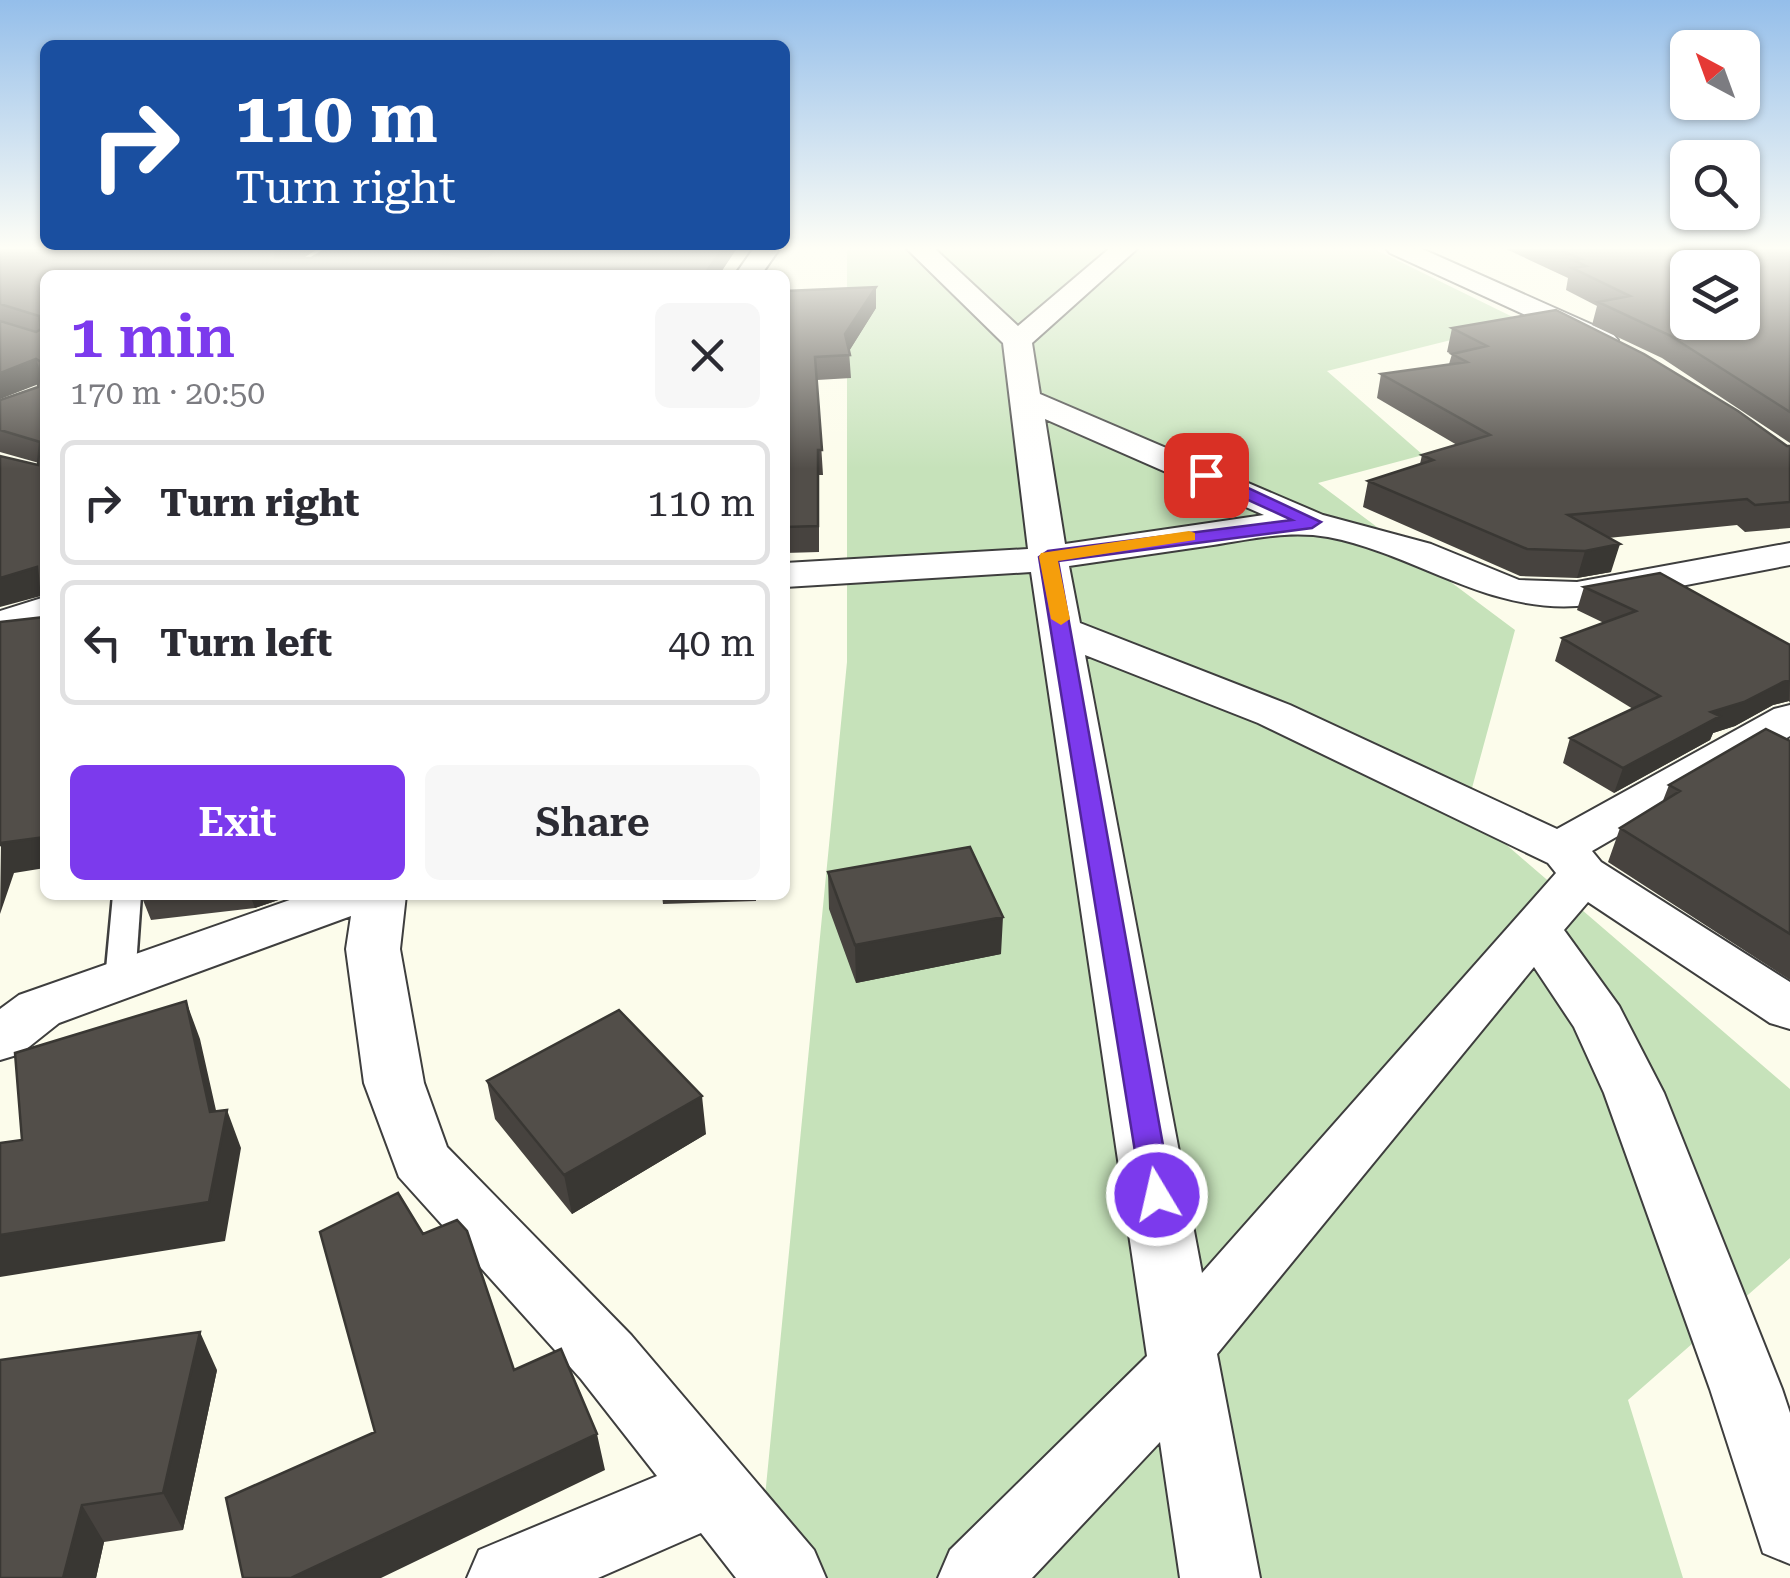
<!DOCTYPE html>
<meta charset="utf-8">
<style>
body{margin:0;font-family:"Roboto Serif",serif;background:#f7f7f7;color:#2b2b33;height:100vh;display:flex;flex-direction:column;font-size:38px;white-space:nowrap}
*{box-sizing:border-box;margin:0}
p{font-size:32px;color:#7c7c81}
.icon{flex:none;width:55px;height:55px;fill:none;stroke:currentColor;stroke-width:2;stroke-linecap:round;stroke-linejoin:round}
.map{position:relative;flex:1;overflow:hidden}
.panel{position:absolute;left:40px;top:270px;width:750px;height:630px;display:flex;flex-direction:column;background:#fff;border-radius:15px;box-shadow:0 2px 8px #0004}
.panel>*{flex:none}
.guide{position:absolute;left:40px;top:40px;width:750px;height:210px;border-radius:15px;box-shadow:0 2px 8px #0004;background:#1a4fa0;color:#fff;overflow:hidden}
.needle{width:65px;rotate:319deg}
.controls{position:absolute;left:1670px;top:30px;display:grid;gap:20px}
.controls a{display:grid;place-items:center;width:90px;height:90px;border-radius:15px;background:#fff;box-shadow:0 2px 8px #0004;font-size:50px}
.pin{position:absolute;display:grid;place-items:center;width:85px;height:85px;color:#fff;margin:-42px;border-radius:20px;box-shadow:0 5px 15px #0006}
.me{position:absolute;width:110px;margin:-55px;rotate:351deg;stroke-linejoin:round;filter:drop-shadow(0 0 8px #0008)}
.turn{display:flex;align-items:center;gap:35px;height:210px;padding:0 30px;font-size:45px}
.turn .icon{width:130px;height:130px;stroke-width:2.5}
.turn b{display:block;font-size:70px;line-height:85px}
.round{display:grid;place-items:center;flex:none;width:105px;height:105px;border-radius:15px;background:#f7f7f7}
.overview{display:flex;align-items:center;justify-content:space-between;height:170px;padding:0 30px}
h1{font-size:60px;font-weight:600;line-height:75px;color:#7c3aed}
.primary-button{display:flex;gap:20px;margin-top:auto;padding:20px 30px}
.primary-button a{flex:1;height:115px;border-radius:15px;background:#7c3aed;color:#fff;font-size:40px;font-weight:600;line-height:115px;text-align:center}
.primary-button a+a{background:#f7f7f7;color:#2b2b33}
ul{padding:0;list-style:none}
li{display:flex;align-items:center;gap:30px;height:125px;margin:0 20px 15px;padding:0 10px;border:5px solid #e1e1e2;border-radius:15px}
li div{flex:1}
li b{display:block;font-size:38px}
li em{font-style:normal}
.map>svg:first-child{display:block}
</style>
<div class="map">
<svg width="1790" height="1578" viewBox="0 0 1790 1578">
<rect width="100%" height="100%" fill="#fcfceb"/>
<path fill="#c6e2ba" d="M847,248H1372L1523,322L1327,371L1423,455L1318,483L1515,630L1466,810L1790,1089V1258L1628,1400L1683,1578H757L847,662Z"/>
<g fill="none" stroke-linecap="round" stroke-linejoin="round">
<g stroke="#3e3e3e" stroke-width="5">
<path id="lane" d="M113,895H141L135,980L130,987H110L105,980Z"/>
</g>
<g stroke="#3e3e3e" stroke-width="4">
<path id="street" d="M754,248H780L761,275H735Z
M906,248H934L1018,326L1110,248H1138L1032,343L1040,394L1323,515L1431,544L1519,580L1577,582L1790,543V565L1577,606C1485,612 1416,554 1328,537C1289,530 1252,539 1213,545C1165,552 1117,559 1069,566L1080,623L1290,705L1557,829L1774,709L1790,705V736L1592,851L1601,862L1790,982V1029L1770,1023L1588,902L1564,930L1619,1006L1664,1093L1782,1389L1790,1413V1564L1763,1553L1710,1389L1604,1093L1574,1027L1534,967L1217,1354L1260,1578H1180L1160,1442L1032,1578H938L950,1550L1147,1356L1031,572L785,587V563L1028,549L1003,343ZM1045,419L1264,515L1065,544ZM1085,655L1258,723L1548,863L1556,873L1202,1273Z
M1386,248H1420L1613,334L1618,340L1613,346H1593L1390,253Z
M45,597V623L0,637V611Z
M304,895H406L400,949L424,1083L447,1147L631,1335L814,1550L826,1578H736L701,1533L598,1578H467L479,1550L657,1476L581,1379L399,1177L364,1083L346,949L351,916L59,1023L20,1054L0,1060V1009L19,995Z"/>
</g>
<use href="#lane" fill="#fff" fill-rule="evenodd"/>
<use href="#street" fill="#fff" fill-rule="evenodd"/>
</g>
<path fill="#47433f" d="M0,248H319L303,258H311L329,248H737L719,275H45V608L41,596L39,463L0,452V400L38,387L39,383L0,399Z
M1504,248H1790V443L1662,358L1592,325L1597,306L1566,290L1568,278Z
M785,291L876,308L849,351L851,378L817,380L823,475H819V552L785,553Z
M1452,328L1790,446V528L1745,532L1737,525L1608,538L1611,572L1577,578L1520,576L1363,507L1368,481L1420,464L1422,455L1457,445L1377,398L1381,374L1449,364L1452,354L1447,352Z
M1584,587L1790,645V703L1789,701L1773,705L1735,726L1713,733L1710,740L1614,793L1563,763L1570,738L1633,709L1555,661L1562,638L1604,623L1577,610Z
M1790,741V980L1608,862L1620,828L1662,803L1669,785Z
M828,872L1001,954L856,983L829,909Z
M141,895H293L255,908L151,920Z
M662,895H756V901L663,904Z
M487,1081L706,1134L572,1214L495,1119Z
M217,1370L183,1530L104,1542L96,1578H0Z"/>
<path fill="#393733" d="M282,248H319L281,272L275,257L276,252Z
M723,248H737L719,275H704Z
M876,287V308L846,356L845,334Z
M36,359L44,382L0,399V373Z
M1620,544L1611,572L1577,578L1585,551Z
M37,567L45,588V608L41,596L0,607V578Z
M1790,680L1789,701L1773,705L1735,726L1713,733L1710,740L1614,793L1623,768L1711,712Z
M45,837V868L14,873L0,914L1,843Z
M250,895H293L255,908Z
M1003,917L1001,954L856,983L855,945Z
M186,1001L200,1039L222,1137L227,1110L241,1148L225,1241L0,1277V1235L210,1112Z
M702,1096L706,1134L572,1214L564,1175Z
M200,1332L217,1370L183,1530L163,1493Z
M597,1434L605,1470L381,1578H291Z
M82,1505L104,1542L96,1578H63Z"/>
<path fill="#524e49" stroke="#393733" stroke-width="2.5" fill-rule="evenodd" d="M0,248H282L276,252L275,257L311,258L329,248H411L467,258L488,256L492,252L485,248H723L704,275H45V588L39,591L37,567L0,578V456L38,465L40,442L0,430V400L38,387L41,362L36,359L0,373V321L36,332L41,329L39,316L0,304Z
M1555,248H1790V412L1669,335L1598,302L1630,296L1572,268L1586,266L1573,260L1581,259ZM1688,268H1742V322H1688Z
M876,287L845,334L850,355L815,357L822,450H818V526L785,527V291Z
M1556,310L1644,354L1738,411L1787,446H1790V502L1755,505L1747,499L1568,515L1620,544L1585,551L1527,549L1368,481L1433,460L1422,455L1490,435L1381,374L1467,362L1452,354L1487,346L1452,328Z
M1660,573L1790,645V680L1783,682L1744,702L1711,712L1720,716L1623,768L1570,738L1660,696L1562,638L1636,611L1584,587Z
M45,617V837L1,843L0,846V622Z
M1766,729L1790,741V934L1620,828L1680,791L1669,785Z
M970,847L1003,917L855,945L828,872Z
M186,1001L210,1112L227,1110L209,1202L0,1235V1143L22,1140L15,1053Z
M619,1010L702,1096L564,1175L487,1081Z
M398,1193L423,1234L457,1220L467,1231L514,1370L561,1349L597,1434L291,1578H243L226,1498L375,1432L320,1232Z
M200,1332L163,1493L82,1505L63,1578H0V1360Z"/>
<linearGradient id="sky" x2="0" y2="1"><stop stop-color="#94beea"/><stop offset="0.53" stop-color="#fefef6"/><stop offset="1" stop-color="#fefef6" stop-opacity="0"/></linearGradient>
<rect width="1790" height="469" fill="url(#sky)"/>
<path fill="#7c3aed" stroke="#51269a" stroke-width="2.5" d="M1200,471H1212L1321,522L1312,528L1058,561L1172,1195L1168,1204L1157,1207L1146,1204L1142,1195L1039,557L1048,551L1292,520L1200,478Z"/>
<path fill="#f59e0b" d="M1189,531L1195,533V540L1058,561L1070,619L1061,625L1051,619L1039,557L1041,553Z"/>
</svg>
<div class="controls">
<a><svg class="needle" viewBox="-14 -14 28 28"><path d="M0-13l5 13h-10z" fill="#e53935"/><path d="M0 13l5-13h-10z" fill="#7c7c81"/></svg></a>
<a><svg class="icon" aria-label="search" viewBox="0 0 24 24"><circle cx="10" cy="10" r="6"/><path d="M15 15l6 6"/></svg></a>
<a><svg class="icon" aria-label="layers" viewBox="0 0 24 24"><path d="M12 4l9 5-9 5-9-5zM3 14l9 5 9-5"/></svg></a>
</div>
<div class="pin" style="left:1206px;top:475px;background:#d93025"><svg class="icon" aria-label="arrive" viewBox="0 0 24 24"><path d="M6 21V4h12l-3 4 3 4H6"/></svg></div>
<svg class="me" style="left:1157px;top:1195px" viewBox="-20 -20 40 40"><circle r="17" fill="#7c3aed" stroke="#fff" stroke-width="3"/><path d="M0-11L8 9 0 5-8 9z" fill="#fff"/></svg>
<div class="guide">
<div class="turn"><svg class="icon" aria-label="right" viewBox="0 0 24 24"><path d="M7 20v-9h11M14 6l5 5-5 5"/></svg><div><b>110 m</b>Turn right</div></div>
</div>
<section class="panel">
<div class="overview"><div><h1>1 min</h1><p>170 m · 20:50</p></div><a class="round"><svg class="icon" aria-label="close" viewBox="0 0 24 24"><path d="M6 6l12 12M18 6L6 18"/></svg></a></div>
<ul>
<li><svg class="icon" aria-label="right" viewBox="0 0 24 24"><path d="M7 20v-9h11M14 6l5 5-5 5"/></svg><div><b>Turn right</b></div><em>110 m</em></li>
<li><svg class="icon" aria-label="left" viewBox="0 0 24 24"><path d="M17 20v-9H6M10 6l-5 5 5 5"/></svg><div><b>Turn left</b></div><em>40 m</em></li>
</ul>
<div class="primary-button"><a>Exit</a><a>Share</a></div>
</section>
</div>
